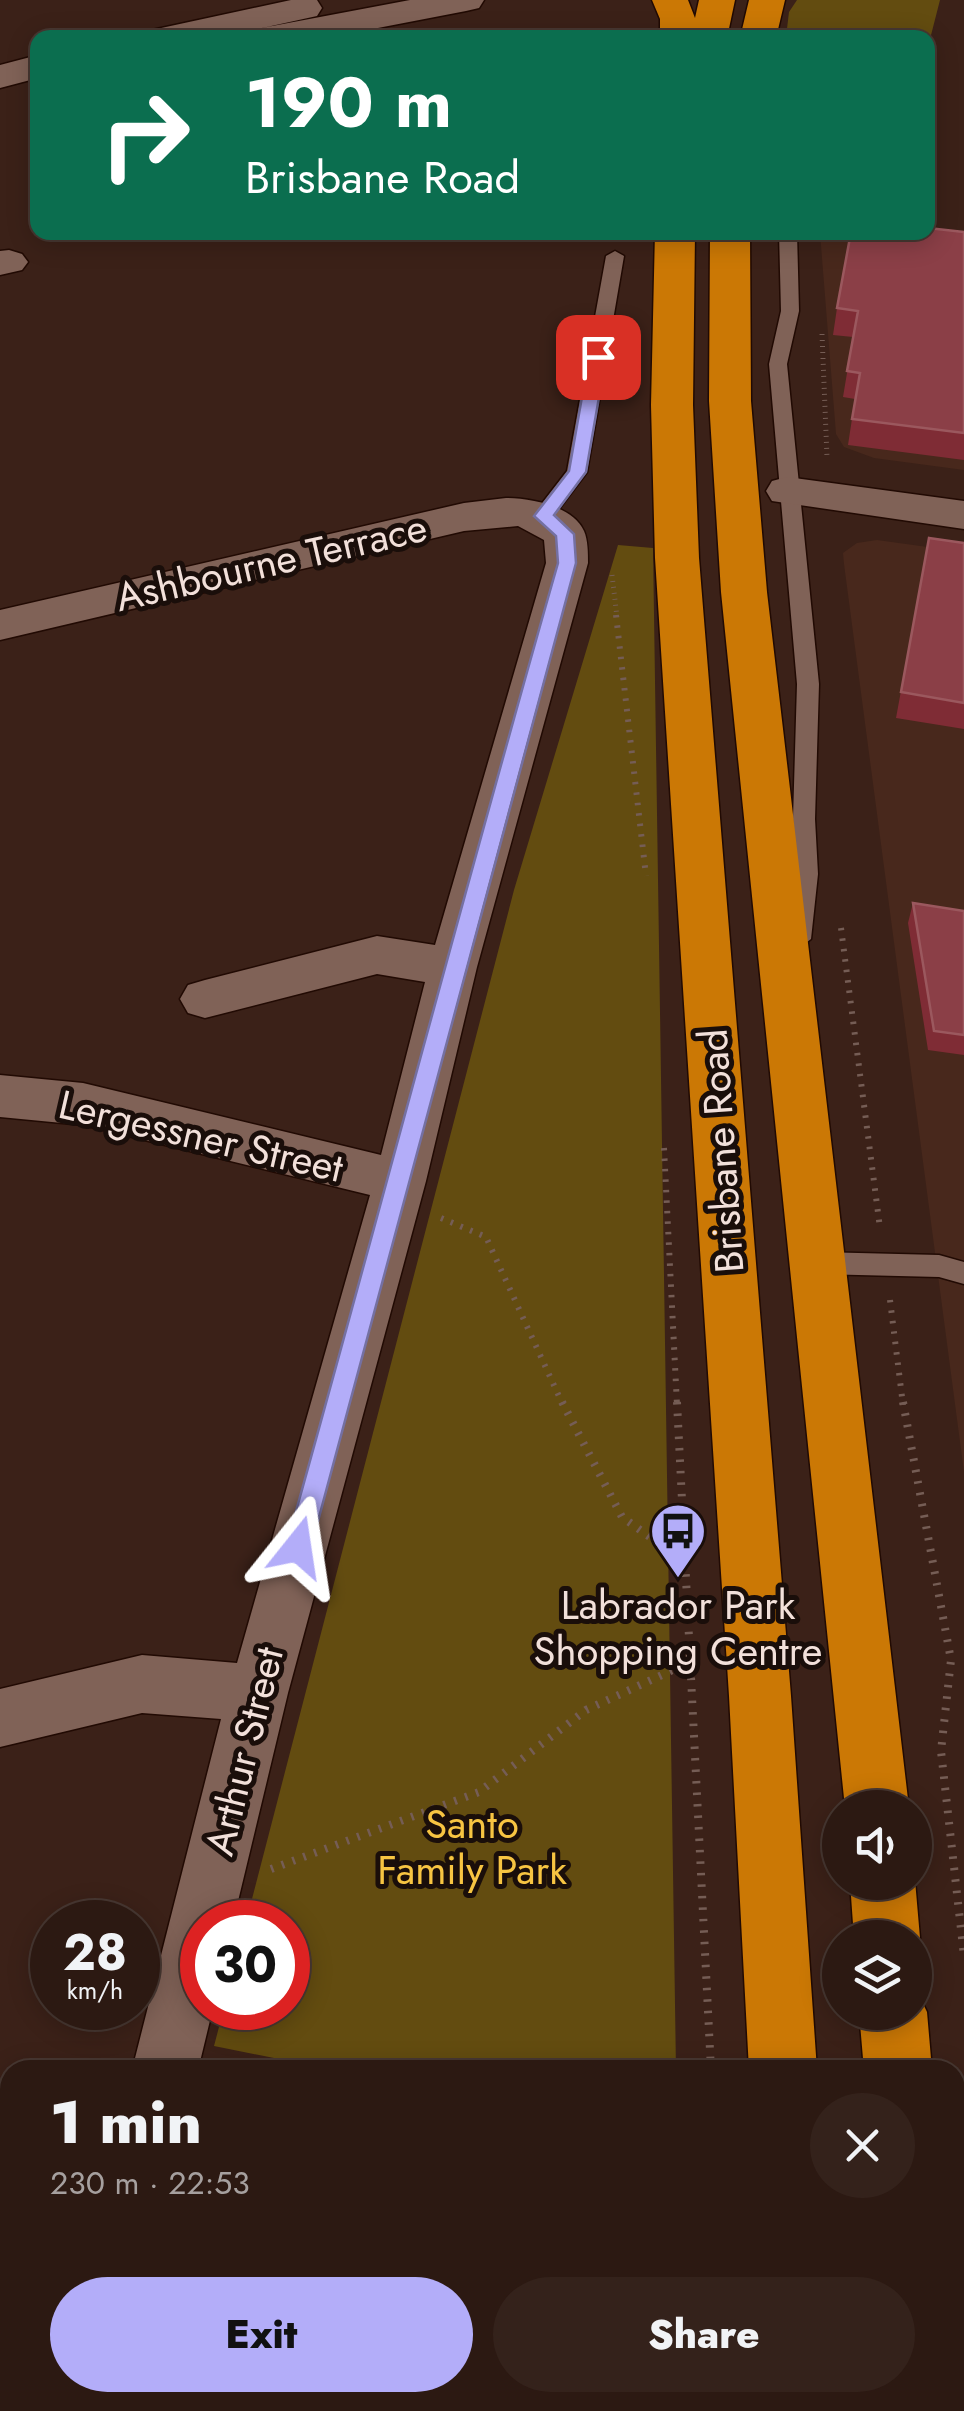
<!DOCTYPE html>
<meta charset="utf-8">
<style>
body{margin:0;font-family:Jost,sans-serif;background:#34221b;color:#f1f3f6;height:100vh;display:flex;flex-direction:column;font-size:38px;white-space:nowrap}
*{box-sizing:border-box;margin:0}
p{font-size:32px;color:#a6a09f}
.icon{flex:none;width:55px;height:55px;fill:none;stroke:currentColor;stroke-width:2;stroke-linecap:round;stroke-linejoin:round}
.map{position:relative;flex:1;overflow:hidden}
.side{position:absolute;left:0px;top:2060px;width:965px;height:352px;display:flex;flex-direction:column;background:#2c1912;border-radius:30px 30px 0 0;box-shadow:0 5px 25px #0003,0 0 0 2px #483832}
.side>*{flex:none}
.hud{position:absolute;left:30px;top:30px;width:905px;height:210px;border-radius:20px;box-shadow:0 5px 25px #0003,0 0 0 2px #483832;background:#0b6e4f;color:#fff;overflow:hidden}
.fabs{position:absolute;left:822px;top:1790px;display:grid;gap:20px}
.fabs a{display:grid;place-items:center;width:110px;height:110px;border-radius:50%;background:#2c1912;box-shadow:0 5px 25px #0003,0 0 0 2px #483832;font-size:50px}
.speed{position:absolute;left:30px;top:1900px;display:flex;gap:20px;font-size:50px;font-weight:700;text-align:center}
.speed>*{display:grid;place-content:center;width:130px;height:130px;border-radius:50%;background:#2c1912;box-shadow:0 5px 25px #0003,0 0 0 2px #483832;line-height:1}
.speed small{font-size:25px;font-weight:400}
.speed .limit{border:15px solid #d22;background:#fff;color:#111}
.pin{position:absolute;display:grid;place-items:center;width:85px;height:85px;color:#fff;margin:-42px;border-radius:20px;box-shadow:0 5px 15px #0006}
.me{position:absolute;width:110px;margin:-55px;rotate:15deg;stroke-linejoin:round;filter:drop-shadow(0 0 8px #0008)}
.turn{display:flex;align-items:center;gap:35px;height:210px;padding:0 50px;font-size:45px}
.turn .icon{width:130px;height:130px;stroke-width:2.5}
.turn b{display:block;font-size:70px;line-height:85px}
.round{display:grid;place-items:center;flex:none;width:105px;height:105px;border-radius:52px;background:#34221b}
.headline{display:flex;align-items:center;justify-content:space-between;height:170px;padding:0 50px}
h1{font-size:60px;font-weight:800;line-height:75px}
.cta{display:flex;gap:20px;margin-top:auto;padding:20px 50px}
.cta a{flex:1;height:115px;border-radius:60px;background:#b3adf9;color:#111;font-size:40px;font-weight:800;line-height:115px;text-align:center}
.cta a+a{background:#34221b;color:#f1f3f6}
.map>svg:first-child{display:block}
</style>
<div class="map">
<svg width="964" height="2411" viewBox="0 0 964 2411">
<rect width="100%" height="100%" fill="#3b2118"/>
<path fill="#48281c" d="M820,233L964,250V470L874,458L844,447L836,434Z
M877,540L964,552V1472L844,564L843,553L857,543Z"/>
<path fill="#634c10" d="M797,0H940L929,43L928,38L786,37L789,12Z
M618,545L653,548L676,2070H334L214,2046L224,2008H288V1922H246L514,890Z"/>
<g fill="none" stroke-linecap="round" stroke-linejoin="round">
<g stroke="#210a03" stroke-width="3">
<path id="lane" d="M779,232H797L799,311L787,364L819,684L815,819L818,874L811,939L799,948L787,939L796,874L793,819L797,684L769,364L781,311Z
M615,251L624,256L587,472L550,521H536V511L567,471L606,256Z
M818,1252L939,1255L964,1262V1284L939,1277L818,1274L809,1271L805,1263L809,1255Z"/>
</g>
<g stroke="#210a03" stroke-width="3">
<path id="street" d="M9,250L22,254L28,262L22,270L0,275V251Z
M787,477L964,501V529L772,501L766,491L772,481Z
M506,498C530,498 573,506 584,531C588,540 588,553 588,563L477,967L426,1181L288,1693L233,1922H202V2008H213L198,2070H132L221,1719L142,1713L0,1747V1689L142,1655L237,1663L370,1195L83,1125L0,1117V1075L83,1083L381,1155L425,982L377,974L205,1018L188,1013L180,999L188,985L205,980L377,936L435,945L546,563L544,540L518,526L464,531L0,640V610L464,503Z
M10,2249V2320L0,2325V2254Z
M955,2268L964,2270V2340L955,2338Z"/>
</g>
<g stroke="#210a03" stroke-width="3">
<path id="secondary" d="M291,0H317L322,8L317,16L217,38H147L152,30Z
M410,0H484L479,8L466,11L326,38H249L254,30L267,27Z
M38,55V78L0,88V65Z"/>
</g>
<g stroke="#210a03" stroke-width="3">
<path id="highway" d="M652,0H688L695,18L699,0H735L727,38H660V19Z
M749,0H785L776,38H740Z
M655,232H695L693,405L699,558L791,1696L817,2070H749L729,1696L655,558L651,405Z
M710,232H750L751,401L767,592L909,1808H845L721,592L709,401Z
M915,1880L920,1938L915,1951V1938H854L850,1882Z
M915,1987L927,2012L932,2070H864L859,2012H915Z
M955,2397L957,2411H883V2402H955Z
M756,2402H830V2411H756Z"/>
</g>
<path stroke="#755d55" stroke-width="5" stroke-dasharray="1 5" stroke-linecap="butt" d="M822,334L827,457
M612,575L617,617"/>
<path stroke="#755d55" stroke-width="6" stroke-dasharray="2.5 8" stroke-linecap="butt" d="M616,615L646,876
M841,928L880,1228
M664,1148L677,1405
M441,1218L486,1237L563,1405
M890,1300L903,1405"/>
<path stroke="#755d55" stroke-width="8" stroke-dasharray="2.5 9" stroke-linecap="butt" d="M562,1402L622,1517L657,1542L685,1548
M677,1402L711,2070
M903,1402L951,1660L941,1751L964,1956
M271,1869L479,1792L586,1710L690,1662
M676,2402L680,2411"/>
<use href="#lane" fill="#806257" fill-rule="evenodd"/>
<use href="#street" fill="#806257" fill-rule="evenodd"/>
<use href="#secondary" fill="#806257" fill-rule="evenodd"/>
<use href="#highway" fill="#cb7805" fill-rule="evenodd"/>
</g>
<path fill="#7f2c35" d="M964,232V460L848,445L855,399L843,397L853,337L833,335L837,308Z
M929,538L964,543V729L896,718Z
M913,903L964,911V1055L928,1050L908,923Z"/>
<path fill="#8b3f47" stroke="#9b585e" stroke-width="2.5" d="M928,228L964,232V433L852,419L860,373L847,371L858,311L837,308L851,232H928Z
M929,538L964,543V703L901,692Z
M913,903L964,911V1035L934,1031Z"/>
<path fill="#b3adf9" stroke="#7470a2" stroke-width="2.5" d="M598,351L606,357L586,472L554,515L574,534L576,563C485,890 401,1219 311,1547L307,1555L298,1559L290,1555L286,1547C378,1219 464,890 558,563L556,536L534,516L569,471L589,357Z"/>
<defs>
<g id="bus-pin" transform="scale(2.875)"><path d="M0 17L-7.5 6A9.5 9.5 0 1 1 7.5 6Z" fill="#b3adf9" stroke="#1a0e0a"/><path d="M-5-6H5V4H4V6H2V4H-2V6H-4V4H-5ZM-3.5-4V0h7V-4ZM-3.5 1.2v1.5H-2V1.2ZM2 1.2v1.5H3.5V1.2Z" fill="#111"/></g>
</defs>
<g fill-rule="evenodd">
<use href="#bus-pin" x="678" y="1531"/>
</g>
<g text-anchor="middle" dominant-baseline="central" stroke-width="10" stroke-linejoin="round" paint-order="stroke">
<g font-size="40" fill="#f2e0da" stroke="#1a0e0a">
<text transform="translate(271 562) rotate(-13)">Ashbourne Terrace</text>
<text transform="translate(201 1136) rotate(13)">Lergessner Street</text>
<text transform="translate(721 1151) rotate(-94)">Brisbane Road</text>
<text transform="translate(244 1751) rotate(-76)">Arthur Street</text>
</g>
<g font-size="40" fill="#f2e0da" stroke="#1a0e0a">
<text x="678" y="1605">Labrador Park<tspan x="678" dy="46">Shopping Centre</tspan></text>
</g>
<g font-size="40" fill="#f7c442" stroke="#1a0e0a">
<text x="472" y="1824">Santo<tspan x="472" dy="46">Family Park</tspan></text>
</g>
</g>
</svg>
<div class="fabs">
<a><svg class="icon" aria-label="sound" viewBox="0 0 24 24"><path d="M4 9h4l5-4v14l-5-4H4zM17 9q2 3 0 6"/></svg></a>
<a><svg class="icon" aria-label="layers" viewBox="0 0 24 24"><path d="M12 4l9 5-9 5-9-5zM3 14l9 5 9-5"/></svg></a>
</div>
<div class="speed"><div>28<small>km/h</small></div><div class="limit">30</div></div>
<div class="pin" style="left:598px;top:357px;background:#d93025"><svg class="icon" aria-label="arrive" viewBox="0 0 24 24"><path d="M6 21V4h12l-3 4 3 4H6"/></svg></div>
<svg class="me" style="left:298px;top:1547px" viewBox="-20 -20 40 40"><path d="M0-17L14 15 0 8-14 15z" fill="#b3adf9" stroke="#fff" stroke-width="4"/></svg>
<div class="hud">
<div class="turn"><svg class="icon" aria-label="right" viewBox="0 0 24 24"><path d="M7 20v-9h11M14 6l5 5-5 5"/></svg><div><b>190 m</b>Brisbane Road</div></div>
</div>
<section class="side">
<div class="headline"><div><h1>1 min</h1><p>230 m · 22:53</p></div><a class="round"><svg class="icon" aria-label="close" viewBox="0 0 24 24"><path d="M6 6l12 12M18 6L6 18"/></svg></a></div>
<div class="cta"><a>Exit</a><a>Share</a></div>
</section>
</div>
